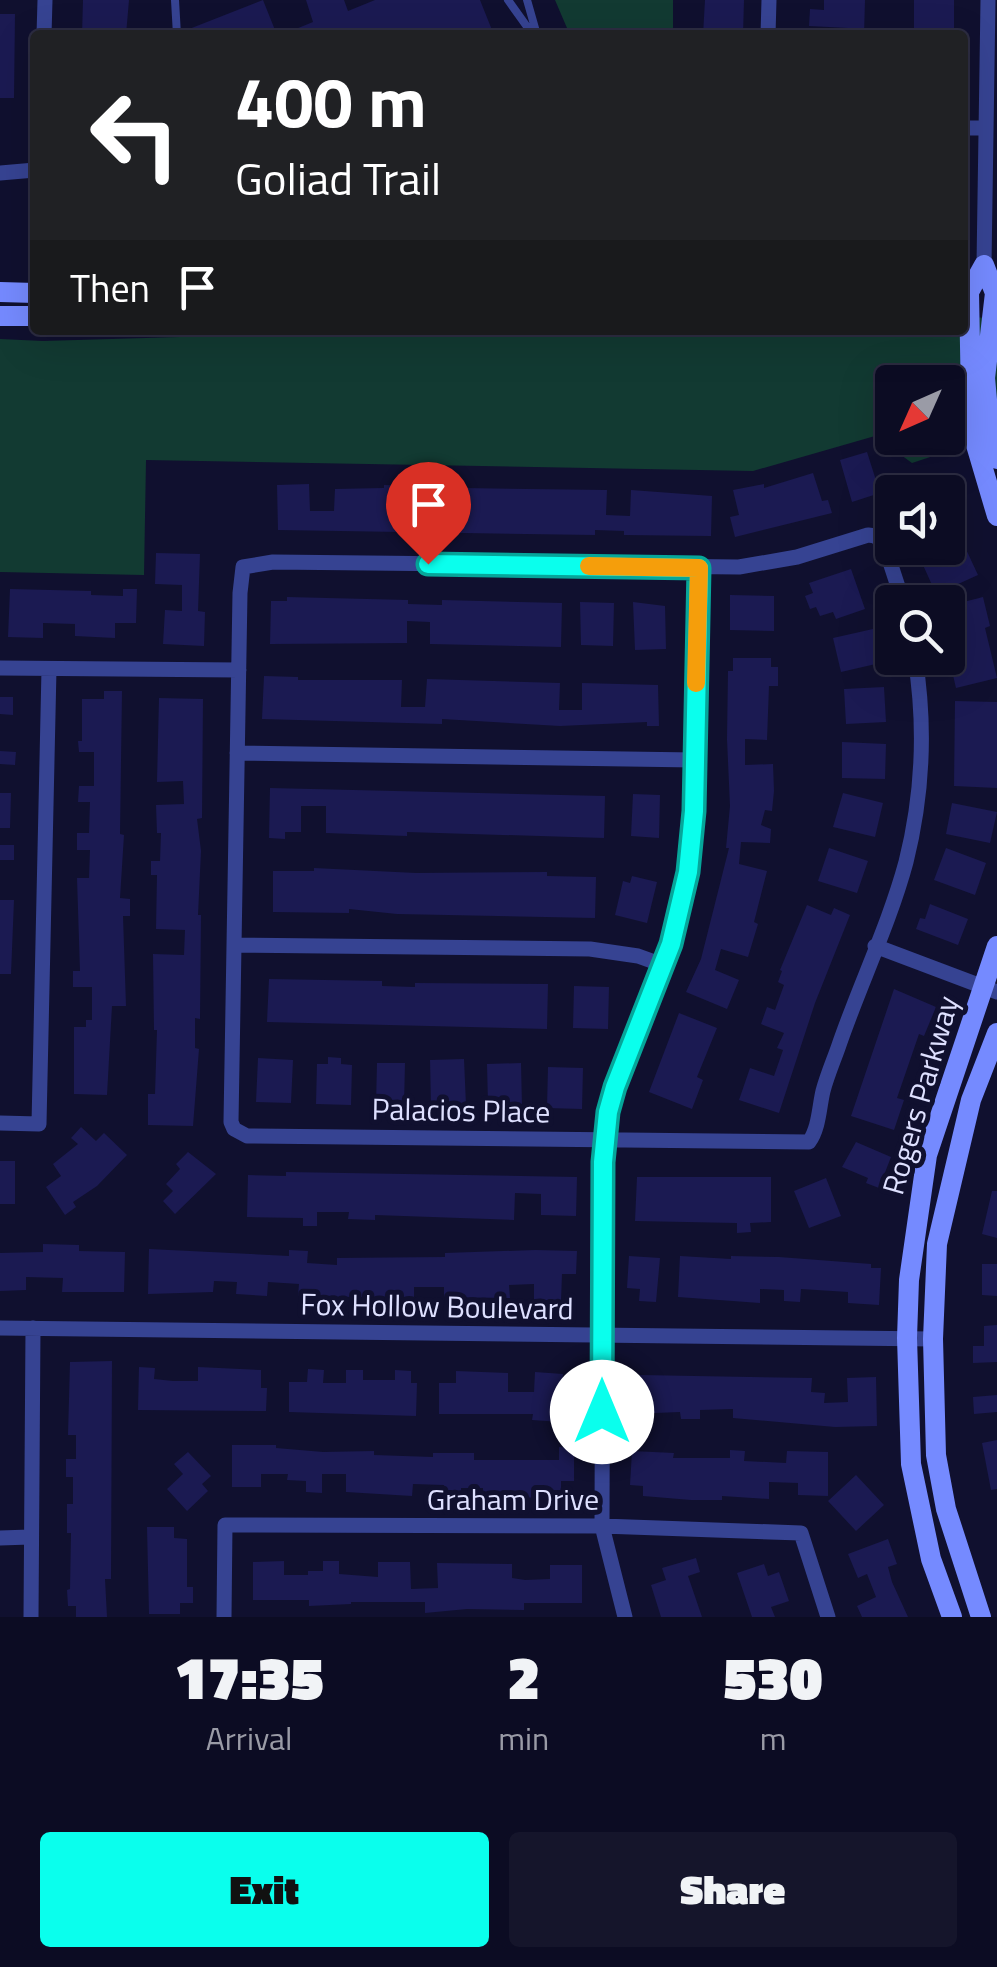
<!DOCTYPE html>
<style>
body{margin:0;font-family:"Titillium Web",sans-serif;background:#15152b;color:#f1f3f6;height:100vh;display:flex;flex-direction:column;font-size:38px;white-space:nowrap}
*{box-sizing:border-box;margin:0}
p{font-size:32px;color:#9a9ba6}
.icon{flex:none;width:55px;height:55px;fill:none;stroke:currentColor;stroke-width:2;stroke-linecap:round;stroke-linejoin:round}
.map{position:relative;height:1617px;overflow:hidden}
.drawer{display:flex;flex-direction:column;background:#0c0c23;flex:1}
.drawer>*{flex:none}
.guide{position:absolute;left:30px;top:30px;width:938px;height:305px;border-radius:10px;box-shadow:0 10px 40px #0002,0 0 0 2px #2c2c41;background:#202124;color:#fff;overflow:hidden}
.needle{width:65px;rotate:225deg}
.tools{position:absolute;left:875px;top:365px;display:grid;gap:20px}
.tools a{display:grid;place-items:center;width:90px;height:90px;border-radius:10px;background:#0c0c23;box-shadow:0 10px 40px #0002,0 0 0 2px #2c2c41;font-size:50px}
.pin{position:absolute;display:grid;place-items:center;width:85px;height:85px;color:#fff;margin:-102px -42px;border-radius:50% 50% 50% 0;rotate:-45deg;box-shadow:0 0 10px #0007}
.pin .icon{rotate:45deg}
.me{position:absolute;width:110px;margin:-55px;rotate:0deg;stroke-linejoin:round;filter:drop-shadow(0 0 8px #0008)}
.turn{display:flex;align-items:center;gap:35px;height:210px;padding:0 40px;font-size:45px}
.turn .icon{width:130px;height:130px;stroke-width:2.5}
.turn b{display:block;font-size:70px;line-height:85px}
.then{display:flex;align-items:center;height:95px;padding:0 40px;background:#0003;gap:20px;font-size:38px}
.eta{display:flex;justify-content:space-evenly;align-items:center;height:170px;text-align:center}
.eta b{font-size:60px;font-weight:800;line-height:70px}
.button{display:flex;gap:20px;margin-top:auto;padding:20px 40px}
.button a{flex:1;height:115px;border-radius:10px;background:#0affed;color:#111;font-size:40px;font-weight:800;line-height:115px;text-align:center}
.button a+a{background:#15152b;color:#f1f3f6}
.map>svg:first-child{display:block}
</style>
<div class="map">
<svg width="997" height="1617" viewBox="0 0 997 1617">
<rect width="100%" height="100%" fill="#10102f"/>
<path fill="#123a32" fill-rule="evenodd" d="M555,0H673V35H570Z
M963,317L997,318V435L912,463L875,436L753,471L146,460L144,575L0,572V339L43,341L282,334L306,330H962ZM892,382H948V438H892Z"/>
<path fill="#1b1a52" d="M83,0H129L126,35H82Z
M263,0L277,35H184V31Z
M306,0H344L348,11L375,0H480L494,35H281L313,22Z
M705,0H744L743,35H703Z
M824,0H865L864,35H848V28L809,26L810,9L824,10Z
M914,0H954V30H930V35H914Z
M0,14H15L14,98H0Z
M867,452L880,493L852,502L840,460Z
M813,473L822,501L828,500L832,513L735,537L730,517L739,515L733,490L764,484V488Z
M929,476L946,492H913Z
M434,483L462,484V488L607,490L606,515L630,516L631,490L712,496L711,536L624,535V531L595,530V535L278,530L277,485L309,484L310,511H334L335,489L384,488V485L434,487Z
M964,545L978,575L936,594L919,556L938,548H944L946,553Z
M156,553L200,554L198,611L205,612L204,646L163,644L165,610L182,611V585L155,584Z
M851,569L865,609L836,619L833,612L820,616L816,607L810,609L805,596L813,593L809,583Z
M10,589L91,591V595L123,596V589H137L136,623H115V638L75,636V624L43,623V638L8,637Z
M730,595L774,596V631L730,630Z
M287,597L408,600V604L442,605V600L562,603L561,647L430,644V622L407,621V643L270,644L271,601H287Z
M983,597L990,626L985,628L997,678L956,688L948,654V606Z
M580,602L614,603L613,646L581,645Z
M633,602L665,606L666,649L635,650Z
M873,629L880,663L841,672L833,638Z
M733,658H771V667H778V686H769L767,740L745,739V765L773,764L774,791L772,811L765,810L761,825L771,829L770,843L741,842L739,864L767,871L754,922L758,924L748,957L721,949L715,970L739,980L727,1009L686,992L701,959L729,848H726L730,806L727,739L728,671H733Z
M264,676L298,677V680H402L401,707H425L427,679L560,683L559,710H582V683L658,685L659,726H647V722L560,726L442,719V724L262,719Z
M884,687L886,722L846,724L844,689Z
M104,691H122L120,834L124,835L120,898L130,899V916H123L126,1006H112L107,1095L74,1094V1027H86V1020H92V987H73V971H80L77,878H89L90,850H77V833H89L90,802H78L79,786H94V752H79L78,741H82V699H104Z
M0,697H13V715L0,714Z
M159,698L203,699L202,818L197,819L201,851L198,915H201L200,1019L195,1018V1048L199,1049L193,1126L148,1125V1094H155L157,1030H154L153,954L184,955L185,930L156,929L157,875H151V861H160L161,833H157L156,805L184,804L183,781L157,782Z
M955,701L997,702V788L954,786Z
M842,742L886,744L885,779L842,778Z
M0,751L16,752L15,765L0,764Z
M270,788L605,796L604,838L407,832V836L326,833V806H301V832H285V839L269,838Z
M0,793H11L10,828H0Z
M843,793L883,803L875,837L833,827Z
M633,794L660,795L659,838L631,836Z
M952,803L997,812L990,843L946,834Z
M0,845H14V860H0Z
M829,848L868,861L857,893L818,881Z
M946,848L986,863L975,895L934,880Z
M314,868L416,873L547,872V876L596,877L595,918L397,914L349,909V913L273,912V871H314Z
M632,876L657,882L647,923L615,915L623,881L630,883Z
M0,900H14L11,974H0Z
M930,904L968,919L958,945L916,929L920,918L925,919Z
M807,905L831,915L834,908L850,915L815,1003L779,1113L739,1100L750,1068L774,1076L783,1050L777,1048L784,1033L761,1024L767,1007L775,1010L784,985L778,982L782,971L780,970Z
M269,979L382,981V986L415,987V983L548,984L547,1029L267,1022Z
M574,986L609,987L608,1029L573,1028Z
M894,989L936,1007L924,1036L919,1034L897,1098L904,1100L894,1130L851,1116Z
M679,1013L717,1028L697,1077L703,1080L692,1109L649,1092Z
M328,1057L341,1058V1064L352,1065L351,1105L316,1104L317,1064H328Z
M258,1058L293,1060L291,1103L256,1102Z
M464,1059L466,1105L431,1106L430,1060Z
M377,1063H405L404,1105H376Z
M521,1063L522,1107L488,1104L487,1064Z
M548,1067L583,1068L582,1109L547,1108Z
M81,1127L96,1141L104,1133L127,1155L97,1186L73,1202L76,1207L65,1215L46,1187L61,1176L53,1164L78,1144L71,1138Z
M856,1142L891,1157L879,1188L866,1183L868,1178L842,1167Z
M188,1152L216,1174L175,1214L163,1201L173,1191L166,1184L180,1169L176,1164Z
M0,1161H15V1204H0Z
M286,1172L577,1177L576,1216L541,1215V1194L515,1193L514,1220L375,1215V1220L348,1219L349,1212H317V1226H303V1218L247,1217L248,1175L286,1176Z
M637,1177H771V1222L750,1223L751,1232L737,1233V1223L635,1221Z
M826,1178L841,1216L809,1228L794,1191Z
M992,1191H997V1238L982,1234Z
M43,1244L79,1245V1251L125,1252L124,1292H62L63,1278L26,1277V1290L0,1291V1253L43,1252Z
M149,1249L289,1256V1250L308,1251L307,1263L337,1265V1258L445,1257V1253L535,1250L577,1251L576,1274H562L561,1301L534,1300V1284L509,1285L510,1298L444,1297V1287H414V1298L298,1296L299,1284L268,1282L267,1296L236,1294L237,1282L214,1281L213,1292L148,1294Z
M629,1256L660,1258L656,1302L639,1301L640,1289L627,1288Z
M680,1256L731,1259V1256L779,1257L871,1264V1268H881L879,1305L848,1303V1292L801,1289L800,1302L784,1301V1290L760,1289V1303L678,1297Z
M982,1264H997V1296L982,1295Z
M997,1325V1362L973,1363V1346H984V1326Z
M112,1361L111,1579H105L107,1617H76V1606H68L67,1590L70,1589L71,1533H67V1504H73V1477H66V1459H76V1435H68L70,1362Z
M139,1367L155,1368L154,1379L173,1381H198V1367L261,1370V1388H267L266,1411L138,1410Z
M308,1369L324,1370L323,1383H346V1370H363V1380H395V1370L411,1371V1383H417L416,1416L289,1412V1382H307Z
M456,1371L508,1373V1392H534L535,1372L563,1374L562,1399L575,1400L574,1423L532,1420L533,1414H439V1383H456Z
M640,1375L812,1378L811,1392L825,1393L824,1403L848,1402L847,1378L876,1377L877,1426L835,1427L733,1418V1409L700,1410V1419H681L680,1412L630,1414L629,1388H641Z
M997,1395V1412L974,1414L973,1397Z
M997,1440V1489L991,1490L982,1443Z
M232,1445H276V1448L323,1452L374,1451V1455L433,1457V1453H474V1460H559V1447L574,1448V1481H561V1498L483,1497V1488H461V1497H444V1485L413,1484L412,1496L346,1492V1474H322V1493L306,1492V1481L287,1480L288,1474H261V1487H232Z
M730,1450L745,1451L744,1461L786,1463L787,1451L828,1452V1496L798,1495V1483L769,1482V1499L722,1496V1500H691L643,1496V1486L630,1485L632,1451L674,1453L673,1458H730Z
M188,1452L211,1476L202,1484L208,1491L187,1511L167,1489L183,1474L174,1464Z
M856,1475L884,1505L856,1531L828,1501Z
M147,1527H174V1538L187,1539V1587H193V1603H180V1614H149Z
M888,1539L897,1564L888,1567L892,1582L908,1617H862L857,1606L876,1597L867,1574L858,1578L848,1554Z
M696,1558L700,1572L688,1576L702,1617H661L651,1585L666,1580L662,1568Z
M284,1561V1575H308V1571H323V1561H339V1574L378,1577V1562H410L411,1589L438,1588L437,1563L512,1564V1578L525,1580L550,1579V1565H582V1603H524V1610L467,1609L425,1613V1602H351V1604L309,1606V1600H253V1562Z
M764,1564L768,1576L779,1572L789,1601L771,1607L775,1617H752L737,1573Z"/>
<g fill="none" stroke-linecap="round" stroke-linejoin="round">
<path stroke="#364392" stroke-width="8" d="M175,0L177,35
M508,0L533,35
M527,0L537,35"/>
<path stroke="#364392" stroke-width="15" d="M44,35L45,0
M768,35L769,0
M962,128H986
M0,173L35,170
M984,265L988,0
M903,602L885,547L876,536L868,535L797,557L739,567L273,562L243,567L240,593L231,1122L234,1129L247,1136L809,1142C819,1128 819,1108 823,1091C827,1076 833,1062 838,1048C859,986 889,925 906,862C923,794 926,727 915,658
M0,668L239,670
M237,753L695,760
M235,945L590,949L638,956L663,965
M875,946L997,992
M0,1123L39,1124L49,669
M0,1328L933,1339
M0,1538L30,1537
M31,1617L33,1328
M224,1617L225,1525L602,1526L801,1533L828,1617
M625,1617L602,1526L603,1163L615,1087L671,943L688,872L694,811L699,568"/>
<path stroke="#758aff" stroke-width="20" d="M984,265L969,292L971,400L976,445L997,516
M984,265L995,293L985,378L990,432L997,459
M0,292L35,293
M0,316H35
M952,1617L931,1559L911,1464L907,1338L909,1280L927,1155L997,946
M981,1617L946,1509L936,1455L933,1339L937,1244L971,1100L997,1033"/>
</g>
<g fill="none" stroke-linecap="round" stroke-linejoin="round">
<g stroke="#06a69a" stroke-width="25">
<path id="route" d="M428,564L699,568L694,811L688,872L671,944L615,1087L608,1112L603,1162L602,1412"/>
</g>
<use href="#route" stroke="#0affed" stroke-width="18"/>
<path stroke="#f59e0b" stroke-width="18" d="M589,566L699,568L696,683"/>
</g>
<g text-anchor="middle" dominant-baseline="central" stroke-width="10" stroke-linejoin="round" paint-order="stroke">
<g font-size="30" fill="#dee0ff" stroke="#10102f">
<text transform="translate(920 1095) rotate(-74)">Rogers Parkway</text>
<text transform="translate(461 1110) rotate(1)">Palacios Place</text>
<text transform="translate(437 1306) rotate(1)">Fox Hollow Boulevard</text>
<text x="513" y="1499">Graham Drive</text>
</g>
</g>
</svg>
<div class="tools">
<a><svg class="needle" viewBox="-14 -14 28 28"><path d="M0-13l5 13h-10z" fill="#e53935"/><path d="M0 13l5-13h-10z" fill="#9a9ba6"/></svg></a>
<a><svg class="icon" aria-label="sound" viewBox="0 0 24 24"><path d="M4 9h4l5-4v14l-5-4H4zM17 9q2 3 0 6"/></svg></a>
<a><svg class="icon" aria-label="search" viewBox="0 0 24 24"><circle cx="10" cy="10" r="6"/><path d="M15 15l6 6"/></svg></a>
</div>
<div class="pin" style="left:428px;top:564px;background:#d93025"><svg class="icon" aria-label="arrive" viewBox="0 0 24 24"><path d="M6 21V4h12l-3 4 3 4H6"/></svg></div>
<svg class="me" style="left:602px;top:1412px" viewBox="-20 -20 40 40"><circle r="19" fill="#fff"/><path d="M0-13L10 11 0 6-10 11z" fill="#0affed"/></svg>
<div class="guide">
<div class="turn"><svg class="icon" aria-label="left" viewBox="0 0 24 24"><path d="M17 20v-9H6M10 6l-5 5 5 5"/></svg><div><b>400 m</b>Goliad Trail</div></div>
<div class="then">Then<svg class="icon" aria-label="arrive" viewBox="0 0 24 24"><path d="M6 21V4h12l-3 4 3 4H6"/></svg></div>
</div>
</div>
<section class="drawer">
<div class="eta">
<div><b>17:35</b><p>Arrival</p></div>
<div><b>2</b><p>min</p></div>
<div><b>530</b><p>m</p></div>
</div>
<div class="button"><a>Exit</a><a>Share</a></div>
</section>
